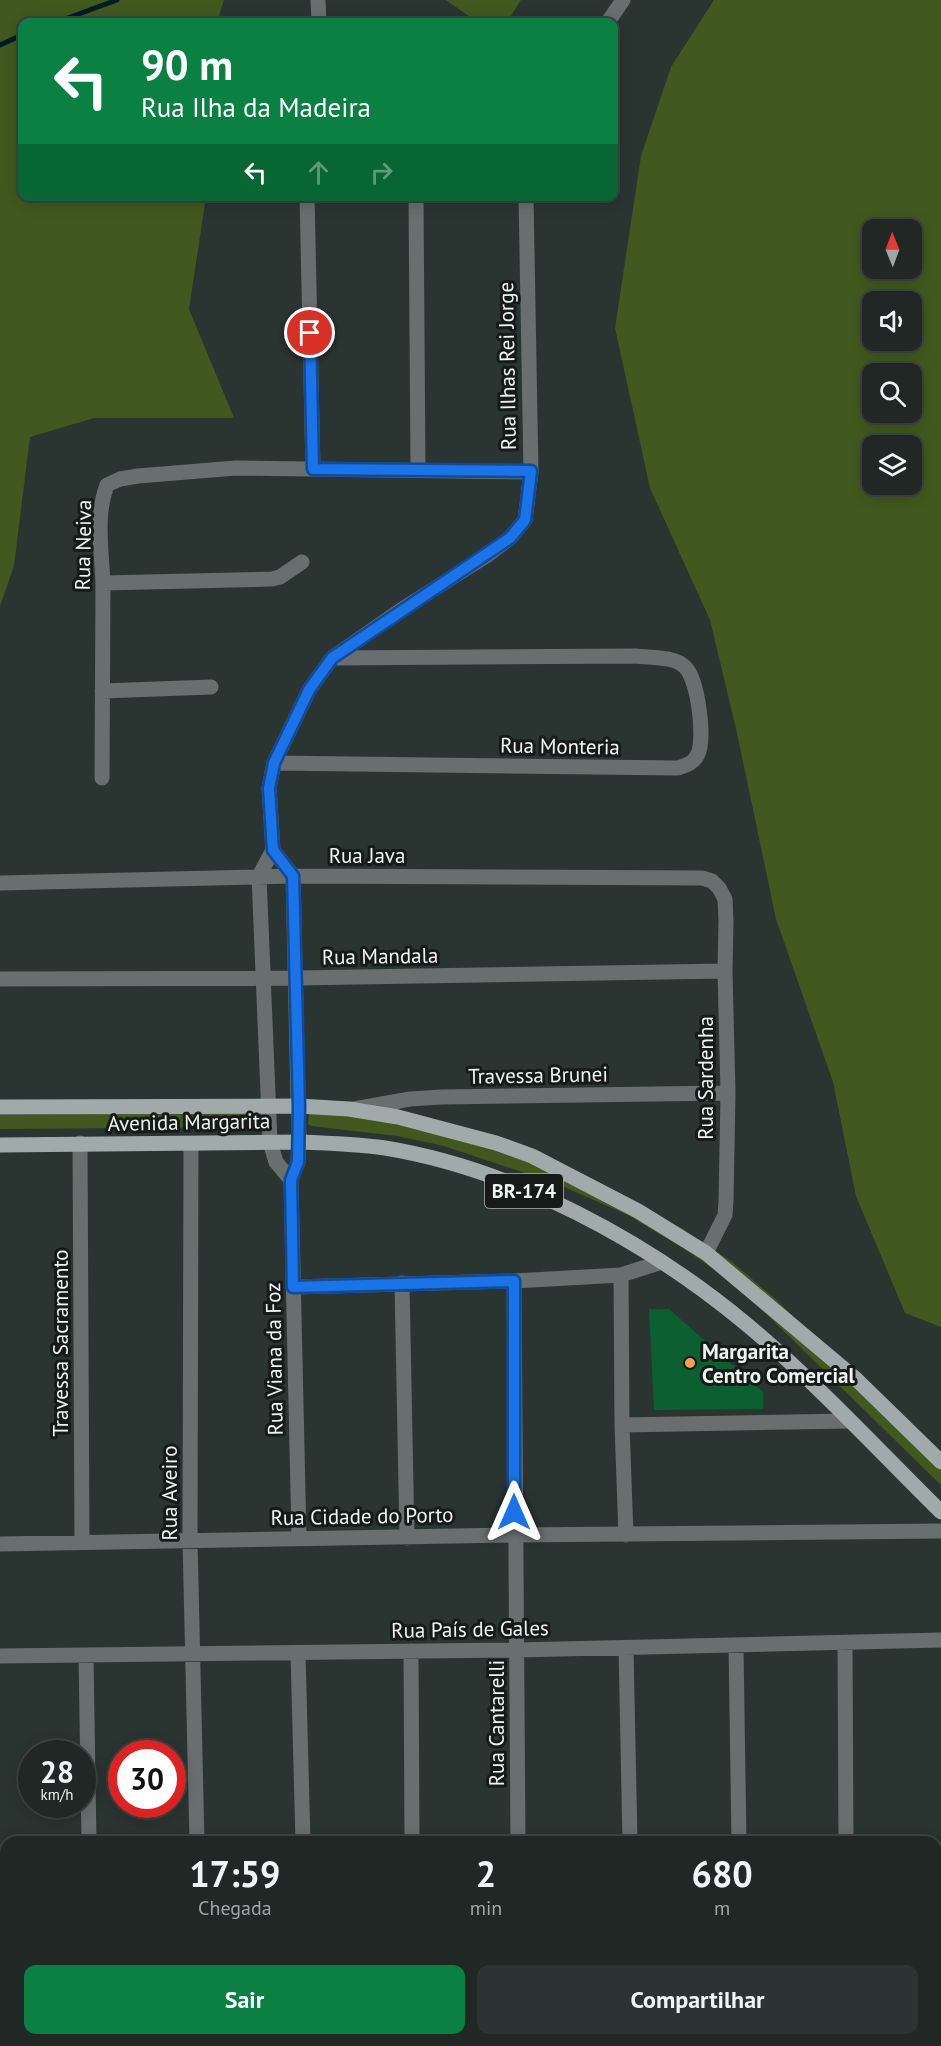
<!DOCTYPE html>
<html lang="pt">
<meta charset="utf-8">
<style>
body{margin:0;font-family:"PT Sans",sans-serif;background:#2d3332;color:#f1f3f6;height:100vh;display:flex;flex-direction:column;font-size:22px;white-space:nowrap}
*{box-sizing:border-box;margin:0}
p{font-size:20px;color:#a2a5a7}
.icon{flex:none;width:33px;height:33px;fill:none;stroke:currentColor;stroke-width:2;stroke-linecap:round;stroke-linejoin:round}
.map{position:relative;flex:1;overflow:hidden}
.sheet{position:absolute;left:0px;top:1836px;width:942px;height:210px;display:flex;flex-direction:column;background:#202725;border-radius:18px 18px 0 0;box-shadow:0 3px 15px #0003,0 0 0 2px #3d4442}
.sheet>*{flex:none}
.hud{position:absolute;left:18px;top:18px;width:600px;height:183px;border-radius:12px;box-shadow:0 3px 15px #0003,0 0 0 2px #3d4442;background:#0b8043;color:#fff;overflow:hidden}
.needle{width:39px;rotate:359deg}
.buttons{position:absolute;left:862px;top:219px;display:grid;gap:12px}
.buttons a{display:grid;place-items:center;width:60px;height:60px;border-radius:12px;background:#202725;box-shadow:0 3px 15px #0003,0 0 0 2px #3d4442;font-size:30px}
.speed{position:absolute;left:18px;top:1740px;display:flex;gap:12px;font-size:30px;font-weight:700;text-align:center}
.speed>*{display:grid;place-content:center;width:78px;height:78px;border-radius:50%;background:#202725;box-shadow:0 3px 15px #0003,0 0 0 2px #3d4442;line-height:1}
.speed small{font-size:15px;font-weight:400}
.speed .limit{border:9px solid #d22;background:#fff;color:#111}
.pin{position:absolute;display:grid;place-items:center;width:51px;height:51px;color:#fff;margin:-26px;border:3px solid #fff;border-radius:50%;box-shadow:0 2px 6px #0007}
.me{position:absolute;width:66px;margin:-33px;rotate:0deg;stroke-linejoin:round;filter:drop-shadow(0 0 4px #0008)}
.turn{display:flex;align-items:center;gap:21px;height:126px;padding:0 24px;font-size:27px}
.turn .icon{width:78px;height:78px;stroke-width:2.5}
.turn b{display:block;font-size:42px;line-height:51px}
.lanes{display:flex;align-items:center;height:57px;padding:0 24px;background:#0003;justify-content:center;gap:30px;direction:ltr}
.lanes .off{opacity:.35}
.eta{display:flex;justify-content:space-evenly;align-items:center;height:102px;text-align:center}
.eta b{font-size:36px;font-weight:700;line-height:42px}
.action{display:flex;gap:12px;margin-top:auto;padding:12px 24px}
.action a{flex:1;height:69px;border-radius:12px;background:#0b8043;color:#fff;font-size:24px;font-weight:700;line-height:69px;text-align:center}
.action a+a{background:#2d3332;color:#f1f3f6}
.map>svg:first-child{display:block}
</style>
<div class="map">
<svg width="941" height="2046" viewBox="0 0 941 2046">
<rect width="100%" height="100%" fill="#2a3431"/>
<path fill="#41591e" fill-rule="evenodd" d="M0,0H224L217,22H22V196L206,197L189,309L234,418H94L30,437L14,566L0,606Z
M446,0H521L507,22H477Z
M714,0H941V1327L905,1313L856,1196L833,1082L776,919L737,733L710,620L650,488L615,328L641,156L671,67ZM873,230H912V268H873ZM873,302H912V340H873ZM873,374H912V412H873ZM873,446H912V484H873Z
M311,1111L412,1123L572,1173L681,1228L732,1262L773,1297L941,1457V1485L759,1307L718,1272L683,1248L628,1215L555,1183L444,1146L397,1136L311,1126L308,1124L309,1113Z
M245,1113L248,1115L251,1121L248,1127L0,1129V1115Z
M0,2014H6V2040H229L236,2046H0Z"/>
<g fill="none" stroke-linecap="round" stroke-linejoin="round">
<path stroke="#001c27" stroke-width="5" d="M57,22L117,0
M0,45L22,35"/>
</g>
<path fill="#0c5f31" d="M649,1309H669L763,1392V1409L654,1410Z"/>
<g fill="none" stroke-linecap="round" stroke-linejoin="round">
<path stroke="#696e6e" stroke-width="15" d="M318,0L319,22
M608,22L623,0
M307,196L313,469
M416,196L418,469
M103,583L272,579L280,577L302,562
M102,691L211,687
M274,763L678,768C686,765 692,764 697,756C706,741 698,679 685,667C674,656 650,658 636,656L332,658
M102,778C102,714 103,649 103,585C102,552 95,516 107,485L120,479L138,476L236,468L531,472
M273,850L293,876L299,1142L298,1162L291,1180L299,1538
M0,883L293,876L702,878L712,881L719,888L725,899L726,921L725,971L728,1093L726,1201L725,1215L706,1253
M0,979L296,978L725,971
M354,1109L410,1099L442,1097L728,1093
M80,1143L82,1542
M191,1144L190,1540L197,1842
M291,1180L276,1162L270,1142L259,876L273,850L269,788L274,763L309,690L332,658L404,608L486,556L510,538L525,520L531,472L526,196
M514,1281L518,1842
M402,1283L407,1538
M293,1287L514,1281L621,1275
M622,1425L849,1421
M626,1535L622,1425L621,1275L662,1262
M0,1544L515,1535L941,1531
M845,1643L846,1842
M736,1646L739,1842
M626,1648L630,1842
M411,1651L412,1842
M298,1653L303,1842
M86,1655L89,1842
M0,1656L517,1650L941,1640
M936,1977L941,1975
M0,2002L6,2003"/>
<path stroke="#a0aaab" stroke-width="15" d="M0,1107L299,1106L349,1109L398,1117L496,1143L532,1156L638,1211L706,1253L856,1379L941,1462
M0,1145L299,1142C328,1143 357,1144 385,1148C514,1169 646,1241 745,1323C815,1381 877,1449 941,1512"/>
</g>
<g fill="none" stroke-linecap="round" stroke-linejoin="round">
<g stroke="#114b97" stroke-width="15">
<path id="route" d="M310,333L313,469L531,471L525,520L510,538L332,658L309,690L274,763L269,788L273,850L293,876L299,1106L298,1162L291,1180L293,1287L514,1281V1512"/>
</g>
<use href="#route" stroke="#1a73e8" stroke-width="10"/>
</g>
<circle fill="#fd9c55" stroke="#161a19" stroke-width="2" cx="690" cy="1363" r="6"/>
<g text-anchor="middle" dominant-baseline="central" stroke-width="6" stroke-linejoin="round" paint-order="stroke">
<rect fill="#161a19" stroke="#adb3b1" stroke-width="1.5" x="485" y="1174" width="78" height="34" rx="4.5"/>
<g font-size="20" font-weight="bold" fill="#eef4f2">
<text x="524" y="1191">BR-174</text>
</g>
<g font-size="21" fill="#eef4f2" stroke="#161a19">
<text transform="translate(507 366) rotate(-91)">Rua Ilhas Rei Jorge</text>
<text transform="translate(83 545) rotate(-89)">Rua Neiva</text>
<text transform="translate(560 746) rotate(1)">Rua Monteria</text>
<text x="367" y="855">Rua Java</text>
<text transform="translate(380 956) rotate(-1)">Rua Mandala</text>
<text transform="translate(538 1075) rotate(-1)">Travessa Brunei</text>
<text transform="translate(705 1078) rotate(-90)">Rua Sardenha</text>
<text transform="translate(189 1122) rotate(-1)">Avenida Margarita</text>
<text transform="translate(60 1343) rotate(-90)">Travessa Sacramento</text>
<text transform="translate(274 1359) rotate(-91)">Rua Viana da Foz</text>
<text transform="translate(169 1493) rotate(-90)">Rua Aveiro</text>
<text transform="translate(362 1516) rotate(-1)">Rua Cidade do Porto</text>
<text transform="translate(470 1629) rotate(-1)">Rua País de Gales</text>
<text transform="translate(496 1723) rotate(-90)">Rua Cantarelli</text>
</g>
<g font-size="21" font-weight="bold" fill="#eef4f2" stroke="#161a19" text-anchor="start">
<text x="702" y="1351">Margarita<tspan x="702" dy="24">Centro Comercial</tspan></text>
</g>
</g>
</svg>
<div class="buttons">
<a><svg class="needle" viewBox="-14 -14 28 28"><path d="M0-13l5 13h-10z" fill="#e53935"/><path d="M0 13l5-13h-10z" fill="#a2a5a7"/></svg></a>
<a><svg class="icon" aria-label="sound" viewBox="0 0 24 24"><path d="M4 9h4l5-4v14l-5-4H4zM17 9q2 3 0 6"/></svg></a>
<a><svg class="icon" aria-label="search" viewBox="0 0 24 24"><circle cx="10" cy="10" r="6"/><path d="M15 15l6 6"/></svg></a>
<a><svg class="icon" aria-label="layers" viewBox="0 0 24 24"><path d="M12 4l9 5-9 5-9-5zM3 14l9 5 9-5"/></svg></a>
</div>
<div class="speed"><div>28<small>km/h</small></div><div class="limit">30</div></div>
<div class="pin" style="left:310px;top:333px;background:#d93025"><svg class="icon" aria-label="arrive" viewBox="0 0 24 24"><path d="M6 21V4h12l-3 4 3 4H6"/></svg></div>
<svg class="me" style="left:514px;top:1512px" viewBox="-20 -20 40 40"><path d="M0-17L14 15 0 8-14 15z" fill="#1a73e8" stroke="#fff" stroke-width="4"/></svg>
<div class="hud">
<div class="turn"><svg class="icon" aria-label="left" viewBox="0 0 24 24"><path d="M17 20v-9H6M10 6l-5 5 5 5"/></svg><div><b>90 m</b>Rua Ilha da Madeira</div></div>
<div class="lanes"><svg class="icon" aria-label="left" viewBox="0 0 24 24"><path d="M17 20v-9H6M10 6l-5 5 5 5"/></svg><svg class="icon off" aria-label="ahead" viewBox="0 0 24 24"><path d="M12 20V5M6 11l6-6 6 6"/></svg><svg class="icon off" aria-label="right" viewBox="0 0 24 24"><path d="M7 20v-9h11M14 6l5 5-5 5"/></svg></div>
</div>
<section class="sheet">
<div class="eta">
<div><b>17:59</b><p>Chegada</p></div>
<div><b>2</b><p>min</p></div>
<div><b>680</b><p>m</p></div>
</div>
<div class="action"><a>Sair</a><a>Compartilhar</a></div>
</section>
</div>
